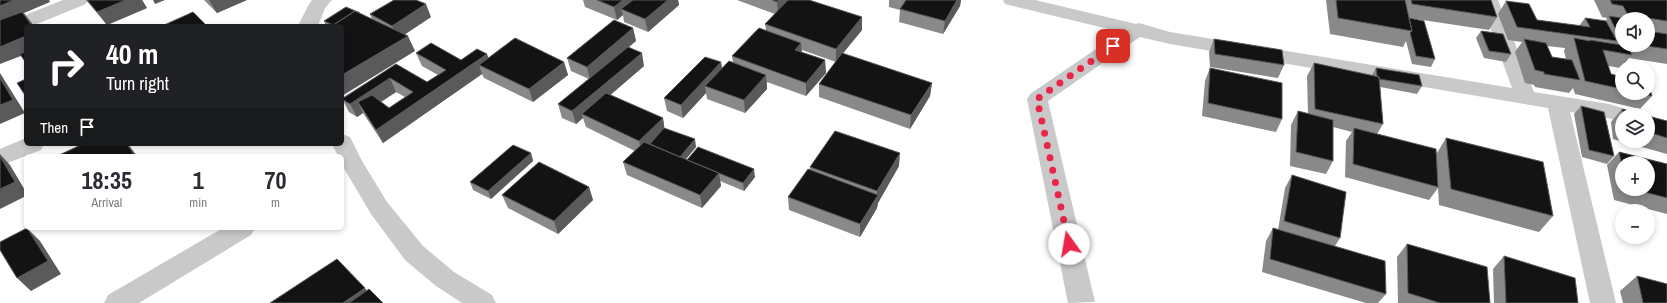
<!DOCTYPE html>
<meta charset="utf-8">
<style>
body{margin:0;font-family:"Archivo Narrow",sans-serif;background:#f7f7f7;color:#2b2b33;height:100vh;display:flex;flex-direction:column;font-size:15px;white-space:nowrap}
*{box-sizing:border-box;margin:0}
p{font-size:13px;color:#7c7c81}
.icon{flex:none;width:22px;height:22px;fill:none;stroke:currentColor;stroke-width:2;stroke-linecap:round;stroke-linejoin:round}
.map{position:relative;flex:1;overflow:hidden}
.sheet{position:absolute;left:24px;top:154px;width:320px;height:76px;display:flex;flex-direction:column;background:#fff;border-radius:6px;box-shadow:0 2px 6px #0003}
.sheet>*{flex:none}
.banner{position:absolute;left:24px;top:24px;width:320px;height:122px;border-radius:6px;box-shadow:0 2px 6px #0003;background:#202124;color:#fff;overflow:hidden}
.controls{position:absolute;left:1615px;top:12px;display:grid;gap:8px}
.controls a{display:grid;place-items:center;width:40px;height:40px;border-radius:50%;background:#fff;box-shadow:0 2px 6px #0003;font-size:20px}
.pin{position:absolute;display:grid;place-items:center;width:34px;height:34px;color:#fff;margin:-17px;border-radius:8px;box-shadow:0 2px 6px #0006}
.me{position:absolute;width:44px;margin:-22px;rotate:347deg;stroke-linejoin:round;filter:drop-shadow(0 0 3px #0008)}
.turn{display:flex;align-items:center;gap:14px;height:84px;padding:0 16px;font-size:18px}
.turn .icon{width:52px;height:52px;stroke-width:2.5}
.turn b{display:block;font-size:28px;line-height:34px}
.then{display:flex;align-items:center;height:38px;padding:0 16px;background:#0003;gap:8px;font-size:15px}
.eta{display:flex;justify-content:space-evenly;align-items:center;height:68px;text-align:center}
.eta b{font-size:24px;font-weight:800;line-height:28px}
.map>svg:first-child{display:block}
</style>
<div class="map">
<svg width="1667" height="303" viewBox="0 0 1667 303">
<rect width="100%" height="100%" fill="#fff"/>
<g fill="none" stroke-linecap="round" stroke-linejoin="round">
<path fill="#c9c9c9" fill-rule="evenodd" d="M63,0H88L86,4L32,26H26V28L0,38V25Z
M312,0H332L325,8L318,26H298L308,6Z
M1003,0H1035L1136,24L1139,23L1170,32L1512,88L1480,0H1498L1534,92L1609,104L1629,110L1633,115H1622V122L1608,118L1570,112L1616,303H1590L1548,108L1170,44L1140,37L1048,101L1095,302L1068,303L1027,99L1030,94L1121,32L1005,4Z
M342,134L350,137L362,161L387,202L423,246L454,272L492,295L496,303H462L436,286L405,260L371,214L342,165V156H338L332,144H342Z
M26,138V144H44L41,150L0,166V149Z
M223,228H255L251,235L139,303H104L108,295Z"/>
</g>
<path fill="#898989" fill-rule="evenodd" d="M86,0H142L147,8L107,25Z
M204,0H247L217,13Z
M583,0H678L679,5L648,32L624,22L623,15L617,20L585,7Z
M737,0H809L862,17V30L842,54L932,83L930,96L910,129L819,97V84L836,62L802,50V52L825,60L826,73L806,96L767,82V89L745,113L707,99L706,93L683,118L667,111L664,98L721,62L722,68L733,63L732,56L766,30L765,24L775,14Z
M889,0H961L960,6L943,34L899,22L900,10L889,7Z
M1326,0H1491L1497,17L1489,30L1409,18L1435,59L1431,67L1412,64L1406,41L1403,47L1330,34Z
M1594,0H1667V64L1629,58L1621,68L1608,66L1611,74L1622,77V93H1648L1652,96L1640,109L1575,94L1573,88L1569,93L1535,87L1534,85L1525,83L1515,52L1522,42L1508,40L1498,14L1506,1L1537,20L1579,26L1585,18L1606,21L1607,18L1602,17ZM1622,19H1648V45H1622ZM1547,46L1565,48L1564,51L1566,59L1552,57Z
M370,14L431,17L405,34L415,51L342,26H326L324,21L372,19Z
M633,28L636,41L628,47L644,66L610,95L663,118L664,128L696,147L686,159L755,177L744,191L720,181L721,186L702,208L627,175L623,162L635,151L586,127L583,118L576,124L562,118L558,104L589,79L571,71L567,58Z
M1481,31L1511,54L1506,62L1484,58L1476,38Z
M1214,39L1284,65L1278,78L1210,67L1209,52Z
M416,53L461,60L488,58L564,62L568,75L533,102L484,78L482,74L383,143L363,113L357,117L349,112L342,98L396,64L427,82L438,75L422,66ZM396,92L405,97L389,108L381,102Z
M1314,63L1372,75L1376,68L1422,86L1417,94L1380,87L1383,124L1377,134L1437,153L1446,138L1553,216L1539,232L1439,205L1438,188L1429,200L1345,177L1346,141L1352,132L1333,127V161L1326,174L1290,166L1291,125L1298,111L1308,114L1307,76Z
M1210,68L1282,119L1276,132L1202,116L1205,81Z
M1581,106L1614,156L1607,164L1582,157L1574,114Z
M1622,109L1643,115H1622V141H1648V116L1667,121V154L1613,139L1611,122Z
M1619,152L1667,164V214L1614,200L1607,165ZM1622,163L1648,189H1622Z
M531,153L533,161L491,199L473,190L470,182Z
M899,166L878,203L877,208L860,237L789,210L788,197L810,170V167Z
M1292,175L1340,238L1335,246L1386,294L1378,303H1366L1262,272L1266,241L1273,228L1278,230L1285,188Z
M589,187L593,200L558,234L508,208L502,195Z
M1407,244L1490,303H1398L1397,257Z
M1504,256L1578,303H1494L1493,269Z
M1637,276L1667,303H1623L1620,291Z"/>
<path fill="#5a5a5a" d="M14,0H49L50,2L24,13L34,26L0,23V6Z
M126,0H142L147,8L107,25L97,12Z
M153,0H165L155,4Z
M209,0H247L217,13Z
M623,0H635L621,9L623,15L617,20L614,7Z
M668,0H678L679,5L648,32L645,19Z
M779,0H793L778,15L777,2Z
M957,0H961L960,6L943,34L945,21Z
M426,4L431,17L398,39L392,26Z
M862,17V30L836,62V49Z
M633,28L636,41L590,80L587,67Z
M26,36V54L0,64V47Z
M408,36L415,51L342,96V75Z
M801,43L802,56L795,50Z
M642,53L644,66L586,116L582,114L583,118L576,124L572,111Z
M487,54L492,67L479,65L482,74L383,143L376,130Z
M825,60L826,73L806,96V83Z
M564,62L568,75L533,102L529,89Z
M721,62L723,76L705,86L706,93L683,118L681,105Z
M0,73L25,113L0,124Z
M766,75L767,89L745,113L744,100Z
M390,78L396,92L365,112L358,102L363,113L357,117L350,104Z
M932,83L930,96L910,129L911,115Z
M663,118L665,132L642,154L639,141Z
M695,139L696,147L681,165L680,157Z
M127,144H128L137,156H135Z
M531,153L533,161L491,199L488,191Z
M900,153L899,166L878,203L877,208L860,237V224L877,197V191Z
M0,154L10,165L26,192V196L0,209Z
M754,169L755,177L744,191L743,183Z
M719,173L721,186L702,208L700,195Z
M589,187L593,200L558,234L554,221Z
M27,228L40,241L61,274L31,291L17,278Z
M365,288L373,301L370,303H343Z"/>
<path fill="#131313" stroke="#5a5a5a" d="M0,0H14L0,6Z
M87,0H126L97,12Z
M394,0H416L426,4L392,26L370,14Z
M597,0H623L614,7Z
M633,0H668L645,19L621,9Z
M772,0H779L777,2Z
M788,0H809L862,17L836,49L765,24Z
M906,0H957L945,21L900,9Z
M1336,0H1405L1412,31L1338,18Z
M1411,0H1491L1497,17L1412,4Z
M1610,0H1667V21L1628,15L1623,6L1612,4Z
M1506,1L1529,4L1537,20L1590,27L1585,18L1606,21L1617,41L1517,27Z
M346,7L360,13L355,11L333,25L324,21Z
M355,11L408,36L342,75V26H332Z
M22,12L32,26H26V36L0,47V20Z
M193,12L207,26H162Z
M1609,16L1628,19H1622V42Z
M1409,18L1424,21L1435,59L1416,56L1410,33L1412,31Z
M614,20L633,28L587,67L567,58Z
M759,28L801,43L795,50L825,60L806,83L732,56Z
M1481,31L1503,34L1511,54L1489,51Z
M1648,31L1667,34V49L1640,45H1648Z
M515,38L564,62L529,89L479,65Z
M1574,38L1590,41V40L1628,46L1632,55L1603,50L1611,74L1622,77V89L1585,81Z
M1214,39L1282,50L1284,65L1215,54Z
M1524,39L1546,43L1552,57L1572,60L1580,80L1544,74V72L1535,70Z
M431,43L461,60L477,49L487,54L376,130L358,102L372,95L389,108L413,92L390,78L350,104L342,99L396,64L427,82L446,70L416,53Z
M628,47L642,53L572,111L558,104Z
M26,52V63L20,54Z
M842,53L932,83L911,115L819,84Z
M705,57L721,62L681,105L664,98Z
M729,61L766,75L744,100L705,86Z
M1314,63L1379,77L1383,124L1315,109Z
M1210,68L1282,83V119L1208,103Z
M1376,68L1419,75L1422,86L1379,79V77L1377,76Z
M0,78L13,100L0,105Z
M26,79V95H25L17,83Z
M1648,84L1652,96L1639,93H1648Z
M606,93L663,118L639,141L582,114Z
M1581,106L1604,112L1614,156L1589,150Z
M1622,109L1643,115H1623Z
M1298,111L1333,120V161L1296,152Z
M1648,116L1667,121V138L1648,132Z
M664,128L695,139L680,157L650,144Z
M1354,128L1436,149L1438,187L1353,164Z
M835,131L900,153L877,191L810,167Z
M1446,138L1543,162L1553,216L1451,189Z
M644,142L719,173L700,195L623,162Z
M83,144H127L135,156H57Z
M513,145L531,153L488,191L470,182Z
M698,147L754,169L743,183L687,160Z
M1619,152L1667,164V198L1633,189H1648V163H1622V167Z
M0,156L15,182L0,189Z
M539,162L589,187L554,221L502,195Z
M808,169L878,195L860,224L788,197Z
M1292,175L1346,192L1340,238L1284,221Z
M27,228L48,261L17,278L0,250V242Z
M1273,228L1385,261L1386,294L1270,259Z
M1407,244L1487,267L1490,303H1440L1408,293Z
M1504,256L1575,278L1578,303H1506Z
M337,259L365,288L343,303H270Z
M1637,276L1667,284V303H1643Z
M369,289L383,303H349Z"/>
<g fill="none" stroke-linecap="round" stroke-linejoin="round">
<path stroke="#eb2547" stroke-width="7" stroke-dasharray="0 12.6" d="M1069,244L1037,99L1113,46"/>
</g>
</svg>
<div class="controls">
<a><svg class="icon" aria-label="sound" viewBox="0 0 24 24"><path d="M4 9h4l5-4v14l-5-4H4zM17 9q2 3 0 6"/></svg></a>
<a><svg class="icon" aria-label="search" viewBox="0 0 24 24"><circle cx="10" cy="10" r="6"/><path d="M15 15l6 6"/></svg></a>
<a><svg class="icon" aria-label="layers" viewBox="0 0 24 24"><path d="M12 4l9 5-9 5-9-5zM3 14l9 5 9-5"/></svg></a>
<a>+</a>
<a>−</a>
</div>
<div class="pin" style="left:1113px;top:46px;background:#d93025"><svg class="icon" aria-label="arrive" viewBox="0 0 24 24"><path d="M6 21V4h12l-3 4 3 4H6"/></svg></div>
<svg class="me" style="left:1069px;top:244px" viewBox="-20 -20 40 40"><circle r="19" fill="#fff"/><path d="M0-13L10 11 0 6-10 11z" fill="#eb2547"/></svg>
<div class="banner">
<div class="turn"><svg class="icon" aria-label="right" viewBox="0 0 24 24"><path d="M7 20v-9h11M14 6l5 5-5 5"/></svg><div><b>40 m</b>Turn right</div></div>
<div class="then">Then<svg class="icon" aria-label="arrive" viewBox="0 0 24 24"><path d="M6 21V4h12l-3 4 3 4H6"/></svg></div>
</div>
<section class="sheet">
<div class="eta">
<div><b>18:35</b><p>Arrival</p></div>
<div><b>1</b><p>min</p></div>
<div><b>70</b><p>m</p></div>
</div>
</section>
</div>
